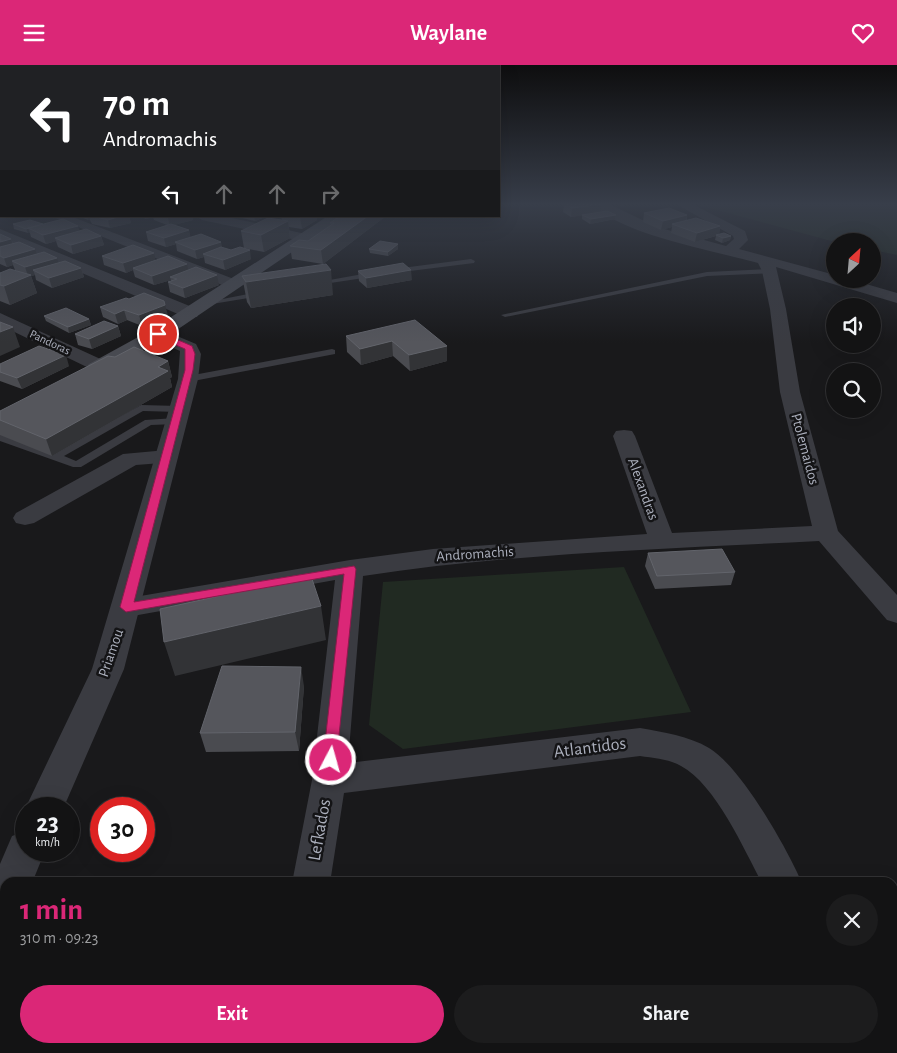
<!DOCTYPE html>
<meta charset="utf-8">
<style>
body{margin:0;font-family:"Alegreya Sans",sans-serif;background:#1c1c1d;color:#f1f3f6;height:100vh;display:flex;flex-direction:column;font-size:19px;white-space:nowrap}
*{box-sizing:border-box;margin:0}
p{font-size:16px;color:#9d9ea0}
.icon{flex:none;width:28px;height:28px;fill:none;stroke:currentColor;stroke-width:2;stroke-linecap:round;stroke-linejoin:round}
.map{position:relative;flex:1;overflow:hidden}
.panel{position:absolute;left:0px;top:812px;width:898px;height:176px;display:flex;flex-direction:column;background:#131314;border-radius:15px 15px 0 0;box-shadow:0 5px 20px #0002,0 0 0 1px #323234}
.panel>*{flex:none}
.hud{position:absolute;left:0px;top:0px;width:500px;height:152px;box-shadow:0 5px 20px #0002,0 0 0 1px #323234;background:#202124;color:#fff;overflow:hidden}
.needle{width:32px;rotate:26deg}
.fabs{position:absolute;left:826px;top:168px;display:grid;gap:10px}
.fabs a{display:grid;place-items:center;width:55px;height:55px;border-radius:50%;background:#131314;box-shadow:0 5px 20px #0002,0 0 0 1px #323234;font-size:25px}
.speed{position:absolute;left:15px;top:732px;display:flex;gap:10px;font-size:25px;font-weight:700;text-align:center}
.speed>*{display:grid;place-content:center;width:65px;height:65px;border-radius:50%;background:#131314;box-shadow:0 5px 20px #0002,0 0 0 1px #323234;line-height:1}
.speed small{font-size:12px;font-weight:400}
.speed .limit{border:8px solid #d22;background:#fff;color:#111}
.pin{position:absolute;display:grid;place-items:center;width:42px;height:42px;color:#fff;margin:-21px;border:2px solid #fff;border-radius:50%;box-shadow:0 1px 5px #0007}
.me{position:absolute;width:55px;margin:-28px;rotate:6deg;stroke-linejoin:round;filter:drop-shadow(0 0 4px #0008)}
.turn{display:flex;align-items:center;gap:18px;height:105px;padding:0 20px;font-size:22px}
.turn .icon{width:65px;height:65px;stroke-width:2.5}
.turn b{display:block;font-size:35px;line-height:42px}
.lanes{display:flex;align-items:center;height:48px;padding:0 20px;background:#0003;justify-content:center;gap:25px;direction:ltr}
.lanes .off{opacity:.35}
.round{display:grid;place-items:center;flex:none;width:52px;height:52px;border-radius:26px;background:#1c1c1d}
.overview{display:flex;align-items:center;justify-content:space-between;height:85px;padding:0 20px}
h1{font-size:30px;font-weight:700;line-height:38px;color:#db2777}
.primary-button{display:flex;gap:10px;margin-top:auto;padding:10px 20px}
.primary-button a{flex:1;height:58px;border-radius:30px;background:#db2777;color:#fff;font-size:20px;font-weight:700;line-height:58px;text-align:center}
.primary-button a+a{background:#1c1c1d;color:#f1f3f6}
header{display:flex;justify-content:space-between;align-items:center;height:65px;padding:0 20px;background:#db2777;color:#fff;font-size:22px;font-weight:700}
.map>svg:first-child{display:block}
</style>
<header><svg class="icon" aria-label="menu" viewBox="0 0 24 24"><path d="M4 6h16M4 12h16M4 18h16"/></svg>Waylane<svg class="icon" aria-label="heart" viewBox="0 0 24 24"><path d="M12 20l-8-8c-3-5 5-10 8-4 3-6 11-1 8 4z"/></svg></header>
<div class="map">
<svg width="897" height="988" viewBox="0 0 897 988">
<rect width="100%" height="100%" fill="#19191b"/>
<path fill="#212a22" d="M695,139H897V190L873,185L872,176L835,177Z
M624,502L691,647L403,684L369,660L383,517Z"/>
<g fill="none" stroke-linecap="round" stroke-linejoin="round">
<path fill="#3a3b41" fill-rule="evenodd" d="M471,194L475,196L474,198L394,208L390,206L394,204Z
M770,204L774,206L773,208L707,211L505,252L501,250L707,207Z
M374,207H377V211L317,220L313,218Z
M263,226L267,228L266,230L206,240L202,238Z
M332,284L335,285V289L188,317L183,314L188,311Z
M141,340L179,341L184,344L179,347L143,346L64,391L76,396L145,355L176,353L181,356L176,359L151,360L81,402H73L0,376V369L54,388Z"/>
<path fill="#3a3b41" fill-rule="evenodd" d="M593,139H609L657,162L726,181L734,174L733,171L676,139H692L745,166L748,175L739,184L835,210V214H849L897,228V238L776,202L786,244L800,327L838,466L897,530V558L887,555L819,476C667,484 514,488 363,511L348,698L640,663C663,667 689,671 709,683C741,702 787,783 802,818H762C743,783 716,720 681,701C669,694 654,693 640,691L344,728L330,818H292L312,715L335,515L127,552L117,549L113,542L117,535L350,495L433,484L647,469L613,371L616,366L624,365L632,366L635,371L672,468L812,461L780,327L770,244L762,206L758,198C719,187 618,169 593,139Z
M51,151H70L239,216L241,219L233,224L227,222Z
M196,151H222L306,169L313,173L306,177L202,155Z
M0,164L197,244L199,248L197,252H185L0,173Z
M0,248L107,297L109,301L107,305H93L0,260Z
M167,385L175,387L178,392L175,397L136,400L34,458L25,460L16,458L13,453L16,448L123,389Z
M892,965L897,967V988H864L863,984H892Z
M261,984H305L306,988H260Z"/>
<path fill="#3a3b41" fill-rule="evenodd" d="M158,263L196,279L201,289L198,314L124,604L63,744H26V746L25,744L92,604L178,314L180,286L151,273L149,269L151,265Z
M26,766V786H45L32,818H5V862L0,864V799L12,771Z"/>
<path fill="#484a51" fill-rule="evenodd" d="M328,151H345L165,273L103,307H89L86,303L89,299L151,265Z"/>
<path fill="#565760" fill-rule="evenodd" d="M0,140H1V148H0Z"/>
</g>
<path fill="#4a4b50" d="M563,139H602L601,147L616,150L615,154L590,159L582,154V150L571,152L563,147L564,140Z
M644,148L687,150V155L720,161L719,170L731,171L730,175L722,178L715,175L716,171L695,177L671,168L672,162L661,165L643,157Z
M79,151H129L131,158L110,163L92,159L90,155H88Z
M140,151H192L193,155L174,160L189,165L190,173L222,183L251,194L225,205L205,198L204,192L197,194L177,186L176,179L166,182L148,176L146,167L167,160L154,155L153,152L146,154Z
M238,151H267L255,156L238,152Z
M281,151H323L320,153L317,152V155L302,164L289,162L290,173L264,187L244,183L241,166L282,155Z
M340,151H386L323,199L292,194L290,181L308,176L330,161V158Z
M13,159H43L79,166L101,171L104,180L73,189L58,182L56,176L46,179L31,172L30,168H28L14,164Z
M0,169L11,174L13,178L37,189L58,198L81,203L84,212L52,223L36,215L35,210L31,211L37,228L10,240L0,236V207L1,208L17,206L15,205L13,200L7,202L0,199Z
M398,179V184L388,191L370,188L369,184Z
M102,191L156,195L188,205L219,220L185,233L170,227L168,217L171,216V215L154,220L135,212L133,205L126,208L104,200Z
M358,206L412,215L367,223L359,216Z
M242,211L333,230L251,243L247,237Z
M100,242L168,250L142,261L127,255L118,259L103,252Z
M44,251L89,254L91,260L69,268L46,256Z
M118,261L121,271L92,284L78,280L75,269Z
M346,271L447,281V296L410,306L393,291L361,300L347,287Z
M115,292L168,296L172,312L170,313L172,322L52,391L0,370V346Z
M0,299L69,301L22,324L0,316Z
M648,488L735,507L731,520L655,524L645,501Z
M304,621L299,686L206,687L200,668Z"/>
<path fill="#323336" d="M602,139L601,148L571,152L572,143Z
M620,139H633L620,141Z
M616,150L615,154L590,159L591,154Z
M687,150L686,159H672V162L661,165L663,156Z
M87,151H90V155H88Z
M121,151H129L131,158L110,163L108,155Z
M146,151H153V152L146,154Z
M173,151H192L193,155L170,161L168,153Z
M254,151H267L255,156Z
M300,151H317V155L302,164Z
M368,151H386L323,199L321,185Z
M288,156L290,173L264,187L261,170Z
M78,161L81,170L55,173L56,176L46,179L43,170Z
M720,161L719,170L695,177L697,168Z
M28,163L30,168H28L26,164Z
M189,165L191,174L175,177L176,179L166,182L164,173Z
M101,171L104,180L73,189L71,180Z
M731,171L730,175L722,178L723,173Z
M11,174L14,183L0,187V177Z
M221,177L223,186L203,189L204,192L197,194L195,185Z
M398,179V184L388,191V187Z
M35,184L38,193L12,196L13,200L7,202L4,193Z
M250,185L251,194L225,205L223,195Z
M154,188L156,197L133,203V205L126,208L123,198Z
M57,193L60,202L33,205L35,210L31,211L37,228L10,240L4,221L28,211L25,202Z
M187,199L189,208L170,212L171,215L154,220L152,211Z
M81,203L84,212L52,223L49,213Z
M331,205L333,230L251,243L246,217Z
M411,205L412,215L367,223L366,213Z
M217,210L219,220L185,233L183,223Z
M165,240L168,250L142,261L139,250Z
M124,245L127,255L118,259L115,249Z
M89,254L91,260L69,268L68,262Z
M118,261L121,271L92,284L89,274Z
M13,262L20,282L0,291V267Z
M392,276L393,291L361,300L360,284Z
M447,281V296L410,306L409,290Z
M66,290L69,301L22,324L17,313Z
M168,296L172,312L170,313L172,322L52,391L46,374Z
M321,541L326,575L175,611L164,577Z
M301,602L304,621L299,686L295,667Z"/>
<path fill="#55565c" stroke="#62646b" d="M565,139H602L572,143Z
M669,143L687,150L663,156L644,148Z
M607,146L616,150L591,154L582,150Z
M93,151H121L108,155Z
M340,151H368L321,185L290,181L299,175L308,176L334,158H330Z
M268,153L288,156L261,170L241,166Z
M696,153L720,161L697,168L672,159Z
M63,154L78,161L43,170L28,163Z
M30,155L43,159L26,164L13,159Z
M171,159L189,165L164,173L146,167Z
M86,164L101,171L71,180L55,173Z
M724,168L731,171L723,173L716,170Z
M0,169L11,174L0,177Z
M201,169L221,177L195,185L175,177Z
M380,176L398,179L388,187L369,184Z
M19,177L35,184L4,193L0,191V182Z
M133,180L154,188L123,198L102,191Z
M221,182L231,185L240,182L250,185L223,195L203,189Z
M44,187L57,193L25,202L12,196Z
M168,191L187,199L152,211L133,203Z
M65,196L81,203L49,213L33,205Z
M403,198L411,205L366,213L358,206Z
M326,199L331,205L246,217L242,211Z
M196,202L217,210L183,223L168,217L177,214L170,212Z
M10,204L31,210L4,221L0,220V208Z
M144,228L164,236L165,240L139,250L124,245L115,249L100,242L126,233L129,234Z
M66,243L89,254L68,262L44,251Z
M415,255L447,281L409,290L392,276L360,284L346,271Z
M104,256L118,261L89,274L75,269Z
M0,257L13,262L0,267Z
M39,281L66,290L17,313L0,307V299Z
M134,282L168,296L158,302L168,306L46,374L0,355V346L108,291L115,292Z
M722,484L735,507L657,511L648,488Z
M311,511L321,541L164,577L160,544Z
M222,601L301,602L295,667L200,668Z"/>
<linearGradient id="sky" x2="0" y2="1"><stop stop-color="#0e0e0f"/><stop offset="0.5" stop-color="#383e4a"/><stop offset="1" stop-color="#383e4a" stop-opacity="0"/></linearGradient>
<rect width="897" height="278" fill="url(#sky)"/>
<path fill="#db2777" stroke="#8e194d" d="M155,267H160L192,281L195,289L193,305L134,537L354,501L356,504L336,700L331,701L325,700L323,695L344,509L126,547L120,542L185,305V284L155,271Z"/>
<g text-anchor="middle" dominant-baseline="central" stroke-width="5" stroke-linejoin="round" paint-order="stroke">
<g font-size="12" fill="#abafbc" stroke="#141416">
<text transform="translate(50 277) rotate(25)">Pandoras</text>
</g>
<g font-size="15" fill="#abafbc" stroke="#141416">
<text transform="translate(805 384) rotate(75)">Ptolemaidos</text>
<text transform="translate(643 424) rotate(70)">Alexandras</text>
<text transform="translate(475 489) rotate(-4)">Andromachis</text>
<text transform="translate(111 588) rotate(-71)">Priamou</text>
</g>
<g font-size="18" fill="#abafbc" stroke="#141416">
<text transform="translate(590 683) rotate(-7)">Atlantidos</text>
<text transform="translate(320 765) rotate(-80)">Lefkados</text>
</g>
</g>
</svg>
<div class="fabs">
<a><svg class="needle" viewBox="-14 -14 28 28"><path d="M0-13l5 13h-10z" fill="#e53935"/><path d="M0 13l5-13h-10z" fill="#9d9ea0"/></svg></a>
<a><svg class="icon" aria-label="sound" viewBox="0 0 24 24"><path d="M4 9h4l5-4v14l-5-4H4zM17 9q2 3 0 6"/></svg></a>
<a><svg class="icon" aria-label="search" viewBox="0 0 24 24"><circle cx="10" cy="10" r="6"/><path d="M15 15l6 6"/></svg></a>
</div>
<div class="speed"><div>23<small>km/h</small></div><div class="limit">30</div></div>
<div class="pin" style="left:158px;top:269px;background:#d93025"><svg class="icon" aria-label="arrive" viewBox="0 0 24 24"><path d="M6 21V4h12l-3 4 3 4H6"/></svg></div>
<svg class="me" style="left:331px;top:695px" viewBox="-20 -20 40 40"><circle r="17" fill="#db2777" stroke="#fff" stroke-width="3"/><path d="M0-11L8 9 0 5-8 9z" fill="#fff"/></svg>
<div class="hud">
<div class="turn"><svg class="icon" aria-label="left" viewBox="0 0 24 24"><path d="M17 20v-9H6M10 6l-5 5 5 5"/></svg><div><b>70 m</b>Andromachis</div></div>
<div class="lanes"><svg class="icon" aria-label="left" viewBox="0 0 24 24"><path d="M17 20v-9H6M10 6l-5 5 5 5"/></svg><svg class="icon off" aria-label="ahead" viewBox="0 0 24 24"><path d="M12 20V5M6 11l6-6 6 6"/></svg><svg class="icon off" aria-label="ahead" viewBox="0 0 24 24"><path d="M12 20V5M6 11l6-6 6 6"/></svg><svg class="icon off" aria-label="right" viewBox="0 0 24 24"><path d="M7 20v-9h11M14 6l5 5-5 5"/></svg></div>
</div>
<section class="panel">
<div class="overview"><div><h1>1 min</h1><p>310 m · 09:23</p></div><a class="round"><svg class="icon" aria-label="close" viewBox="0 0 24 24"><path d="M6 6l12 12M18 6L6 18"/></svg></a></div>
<div class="primary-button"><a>Exit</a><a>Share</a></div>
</section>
</div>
